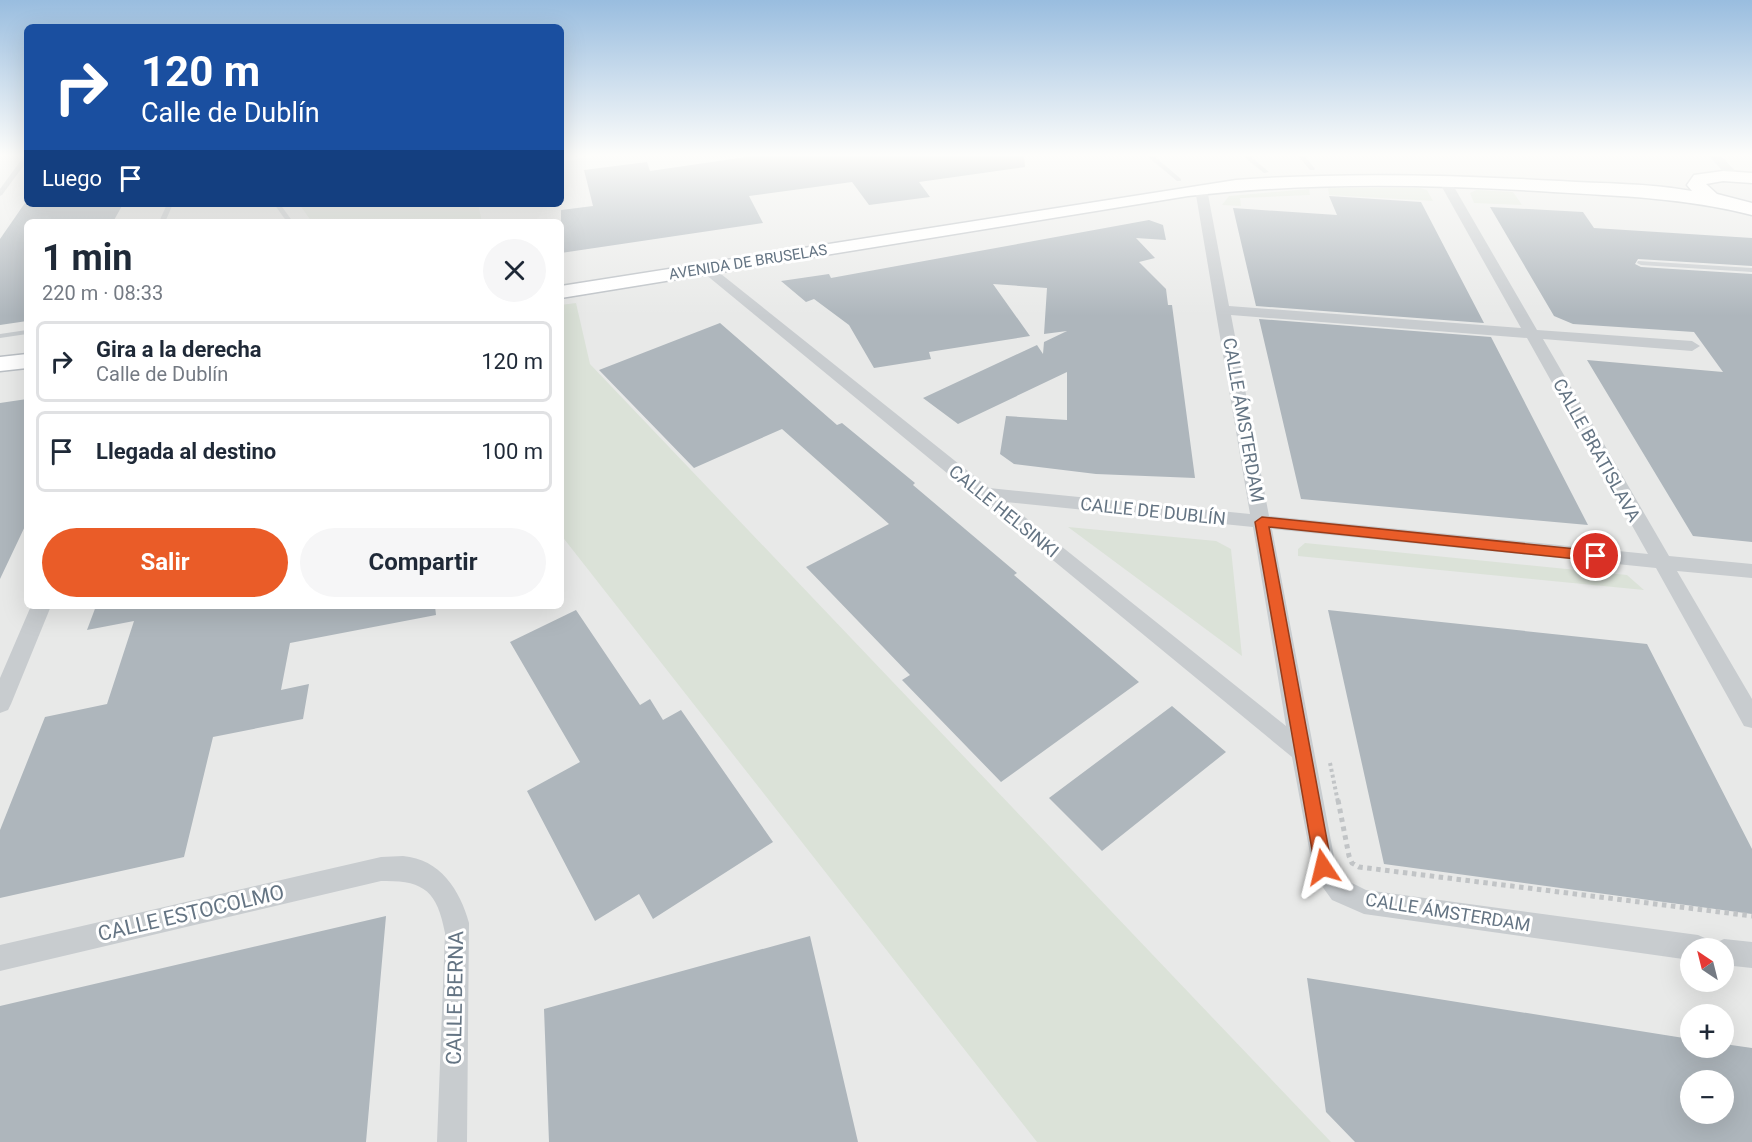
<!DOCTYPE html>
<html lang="es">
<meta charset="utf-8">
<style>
body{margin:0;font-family:Roboto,sans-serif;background:#f6f6f7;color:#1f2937;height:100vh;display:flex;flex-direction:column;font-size:22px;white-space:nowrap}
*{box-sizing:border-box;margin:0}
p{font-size:20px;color:#747a83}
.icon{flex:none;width:33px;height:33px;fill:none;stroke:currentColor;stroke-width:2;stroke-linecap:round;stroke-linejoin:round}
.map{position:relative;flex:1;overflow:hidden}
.details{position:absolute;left:24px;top:219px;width:540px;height:390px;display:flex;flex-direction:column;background:#fff;border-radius:9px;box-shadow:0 6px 24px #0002}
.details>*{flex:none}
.guide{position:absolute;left:24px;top:24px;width:540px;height:183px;border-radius:9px;box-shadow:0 6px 24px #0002;background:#1a4fa0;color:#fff;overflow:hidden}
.needle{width:39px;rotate:325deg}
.buttons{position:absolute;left:1680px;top:938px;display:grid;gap:12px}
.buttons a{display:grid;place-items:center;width:54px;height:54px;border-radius:50%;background:#fff;box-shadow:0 6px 24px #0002;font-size:30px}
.pin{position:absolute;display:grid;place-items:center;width:51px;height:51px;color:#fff;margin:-26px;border:3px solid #fff;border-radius:50%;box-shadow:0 2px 6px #0007}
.me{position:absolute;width:66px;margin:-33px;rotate:350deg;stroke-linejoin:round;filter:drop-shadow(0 0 4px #0008)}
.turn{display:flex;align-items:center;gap:21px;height:126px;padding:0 18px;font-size:27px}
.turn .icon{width:78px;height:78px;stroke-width:2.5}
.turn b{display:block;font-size:42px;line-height:51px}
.then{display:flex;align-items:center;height:57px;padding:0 18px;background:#0003;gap:12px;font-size:22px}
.round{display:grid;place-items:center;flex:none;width:63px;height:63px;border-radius:32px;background:#f6f6f7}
.overview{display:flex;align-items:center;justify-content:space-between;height:102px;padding:0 18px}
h1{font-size:36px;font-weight:700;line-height:45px}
.action{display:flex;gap:12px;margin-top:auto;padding:12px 18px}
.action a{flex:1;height:69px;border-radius:36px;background:#ea5c28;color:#fff;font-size:24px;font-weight:700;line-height:69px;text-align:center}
.action a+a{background:#f6f6f7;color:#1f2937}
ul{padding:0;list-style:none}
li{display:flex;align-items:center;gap:18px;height:81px;margin:0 12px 9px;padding:0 6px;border:3px solid #e0e1e3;border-radius:9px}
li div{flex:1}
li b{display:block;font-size:22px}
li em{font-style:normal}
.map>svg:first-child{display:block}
</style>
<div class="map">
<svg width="1752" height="1142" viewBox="0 0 1752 1142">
<rect width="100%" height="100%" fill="#fafaf7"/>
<path fill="#e8e9e8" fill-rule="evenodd" d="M0,156H27V204H561V161L598,156H1752V1142H0ZM27,222H561V606H27ZM1690,948H1724V981H1690ZM1690,1014H1724V1047H1690ZM1690,1080H1724V1113H1690Z"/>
<path fill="#dbe2d8" d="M1328,188H1420L1427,190L1433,201L1329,195Z
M1309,189L1310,195L1240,198L1241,206L1222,205L1229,196Z
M1476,190L1513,192L1522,205L1474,203L1470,193Z
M299,204H478L482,222H312Z
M576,303L590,364L1331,1142H1037L561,535V305Z
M1068,527L1216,541L1231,549L1242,656Z
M1305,543L1627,575L1644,590L1298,556V549Z"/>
<path fill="#aeb6bc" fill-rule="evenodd" d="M753,156H1024L1025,167L919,182L930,197L869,205L852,182L749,196L763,223L561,253V210L593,206L584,170L647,162L650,171Z
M1329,196L1421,202L1484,323L1256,306L1233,208L1337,215Z
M27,200V204H123L113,222H27V321L0,325V239Z
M1490,207L1583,212L1594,228L1752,238V266L1638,259L1635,264L1641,267L1752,274V542L1693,536L1587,360L1723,372L1694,332L1573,324L1554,316Z
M1149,220L1163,225L1166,240L1136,238L1155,258L1139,262L1166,289L1168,305H1172L1195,478L1096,474L1014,464L1000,454L1006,416L1067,420V372L958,424L923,398L1037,345L1043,354L1044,342L1067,331L1044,334L1047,288L993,284L1030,336L929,352L931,359L874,368L849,325L814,299L806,302L781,281L829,274L831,278Z
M1259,319L1491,337L1588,525L1301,499Z
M720,323L837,425L842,423L915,483L913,485L1017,573L1014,575L1139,682L1001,782L902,680L910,675L806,567L889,524L782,429L694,468L599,370Z
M27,399V522L0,579V403Z
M96,606H435L436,615L290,643L281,690L309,684L303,719L213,737L184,857L0,898V830L45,717L107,704L134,621L87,630Z
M576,610L640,705L650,699L663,720L681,710L773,842L653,919L639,894L595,921L527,791L580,762L510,642Z
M1328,610L1647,644L1752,849V914L1384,864Z
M1172,706L1226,752L1102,851L1049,798Z
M386,916L366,1142H0V1006Z
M810,936L858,1142H549L544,1009Z
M1307,978L1690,1039V1047H1724V1044L1752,1048V1142H1355L1326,1112ZM1690,1080H1724V1113H1690Z"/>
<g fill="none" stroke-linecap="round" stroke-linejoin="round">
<g stroke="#babfc4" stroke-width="3">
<path id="secondary" d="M1723,171L1752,173V183L1723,181L1706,184L1717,194L1752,203V215C1686,198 1621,196 1553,192C1431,184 1310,182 1188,196L561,298V286L1236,180C1344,172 1451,175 1560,181C1604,184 1648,183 1692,191L1687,185L1694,175Z
M27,354V368L0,371V357Z"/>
</g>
<path stroke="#c1c4c6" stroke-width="4" stroke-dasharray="3 3" stroke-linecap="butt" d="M1330,763L1338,802"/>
<path stroke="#c1c4c6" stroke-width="5" stroke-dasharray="4.5 4.5" stroke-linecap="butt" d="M1338,800L1349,856L1352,863L1359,867L1752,916"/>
<path fill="#c8cccf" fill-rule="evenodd" d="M24,156H27V161L2,195L0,196V189Z
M1147,156H1154L1181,179V181H1177Z
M1243,156H1250L1269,172L1264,173Z
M1298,156H1305L1315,169L1314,170H1310Z
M167,204H173L165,222H159Z
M274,204H280L293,222H287Z
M1638,261L1752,268V272L1641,265L1637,263Z
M27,330V334L0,338V334Z"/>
<path fill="#c8cccf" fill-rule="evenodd" d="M1709,156H1721L1740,176L1730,179Z
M1444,176L1450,180L1537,330L1692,341L1700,346L1692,351L1543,339L1669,556L1752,564V578L1677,571L1752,699V728L1744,726L1656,568L1272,529L1335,862L1350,882L1366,890L1698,935L1707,939L1711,948H1690V960L1364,914L1332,900L1314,875L1292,757L699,269L706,265L711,266L989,488L1250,514L1195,189L1201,185L1207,189L1229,306L1521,328L1438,180ZM1231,315L1527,338L1648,554L1269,516ZM1006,502L1253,527L1286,726Z
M31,606H51L11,704L8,710L0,713V678Z
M403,856C440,859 460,890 469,923L467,1142H437L445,933C437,890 423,880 381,881L0,971V945L381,857Z
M1724,939L1752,942V968L1724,965V948H1712L1715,943Z"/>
<use href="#secondary" fill="#fff" fill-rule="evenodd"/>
</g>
<linearGradient id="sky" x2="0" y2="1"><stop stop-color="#99bddf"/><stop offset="0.49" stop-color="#fdfdfb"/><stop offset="1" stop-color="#fdfdfb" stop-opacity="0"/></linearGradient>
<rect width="1752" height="316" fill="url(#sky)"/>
<path fill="#ea5c28" stroke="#983c1a" stroke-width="1.5" d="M1262,517L1596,551L1602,556L1596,561L1269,527L1332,867L1330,873L1323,876L1317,873L1315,867L1255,522Z"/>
<g text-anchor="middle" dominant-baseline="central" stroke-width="6" stroke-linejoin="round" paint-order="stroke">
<g font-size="15" fill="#647483" stroke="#fff">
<text transform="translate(748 262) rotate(-9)">AVENIDA DE BRUSELAS</text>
</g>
<g font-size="18" fill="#647483" stroke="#fff">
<text transform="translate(1244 420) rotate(80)">CALLE ÁMSTERDAM</text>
<text transform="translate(1597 450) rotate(61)">CALLE BRATISLAVA</text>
<text transform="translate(1004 511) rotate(39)">CALLE HELSINKI</text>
<text transform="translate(1153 511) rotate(6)">CALLE DE DUBLÍN</text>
<text transform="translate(1448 912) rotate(9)">CALLE ÁMSTERDAM</text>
</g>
<g font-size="21" fill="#647483" stroke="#fff">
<text transform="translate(191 913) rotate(-13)">CALLE ESTOCOLMO</text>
<text transform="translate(455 998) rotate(-89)">CALLE BERNA</text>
</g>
</g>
</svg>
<div class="buttons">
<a><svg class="needle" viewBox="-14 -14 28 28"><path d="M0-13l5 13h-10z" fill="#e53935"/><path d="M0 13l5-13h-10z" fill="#747a83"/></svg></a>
<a>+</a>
<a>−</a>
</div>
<div class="pin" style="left:1596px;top:556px;background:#d93025"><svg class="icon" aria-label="arrive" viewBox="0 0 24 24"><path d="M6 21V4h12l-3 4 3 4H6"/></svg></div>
<svg class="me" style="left:1323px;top:867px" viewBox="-20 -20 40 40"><path d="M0-17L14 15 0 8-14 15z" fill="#ea5c28" stroke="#fff" stroke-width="4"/></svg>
<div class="guide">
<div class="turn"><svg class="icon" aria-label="right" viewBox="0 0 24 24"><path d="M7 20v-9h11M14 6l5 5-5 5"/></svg><div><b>120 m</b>Calle de Dublín</div></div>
<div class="then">Luego<svg class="icon" aria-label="arrive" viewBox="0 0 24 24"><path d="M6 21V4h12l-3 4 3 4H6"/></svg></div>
</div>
<section class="details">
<div class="overview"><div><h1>1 min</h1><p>220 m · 08:33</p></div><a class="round"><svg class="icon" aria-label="close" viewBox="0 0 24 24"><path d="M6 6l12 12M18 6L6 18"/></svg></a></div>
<ul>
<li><svg class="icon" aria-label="right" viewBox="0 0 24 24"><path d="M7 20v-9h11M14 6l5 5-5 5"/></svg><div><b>Gira a la derecha</b><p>Calle de Dublín</p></div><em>120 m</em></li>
<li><svg class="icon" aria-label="arrive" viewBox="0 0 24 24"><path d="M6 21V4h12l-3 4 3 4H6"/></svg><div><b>Llegada al destino</b></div><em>100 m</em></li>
</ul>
<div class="action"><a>Salir</a><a>Compartir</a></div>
</section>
</div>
